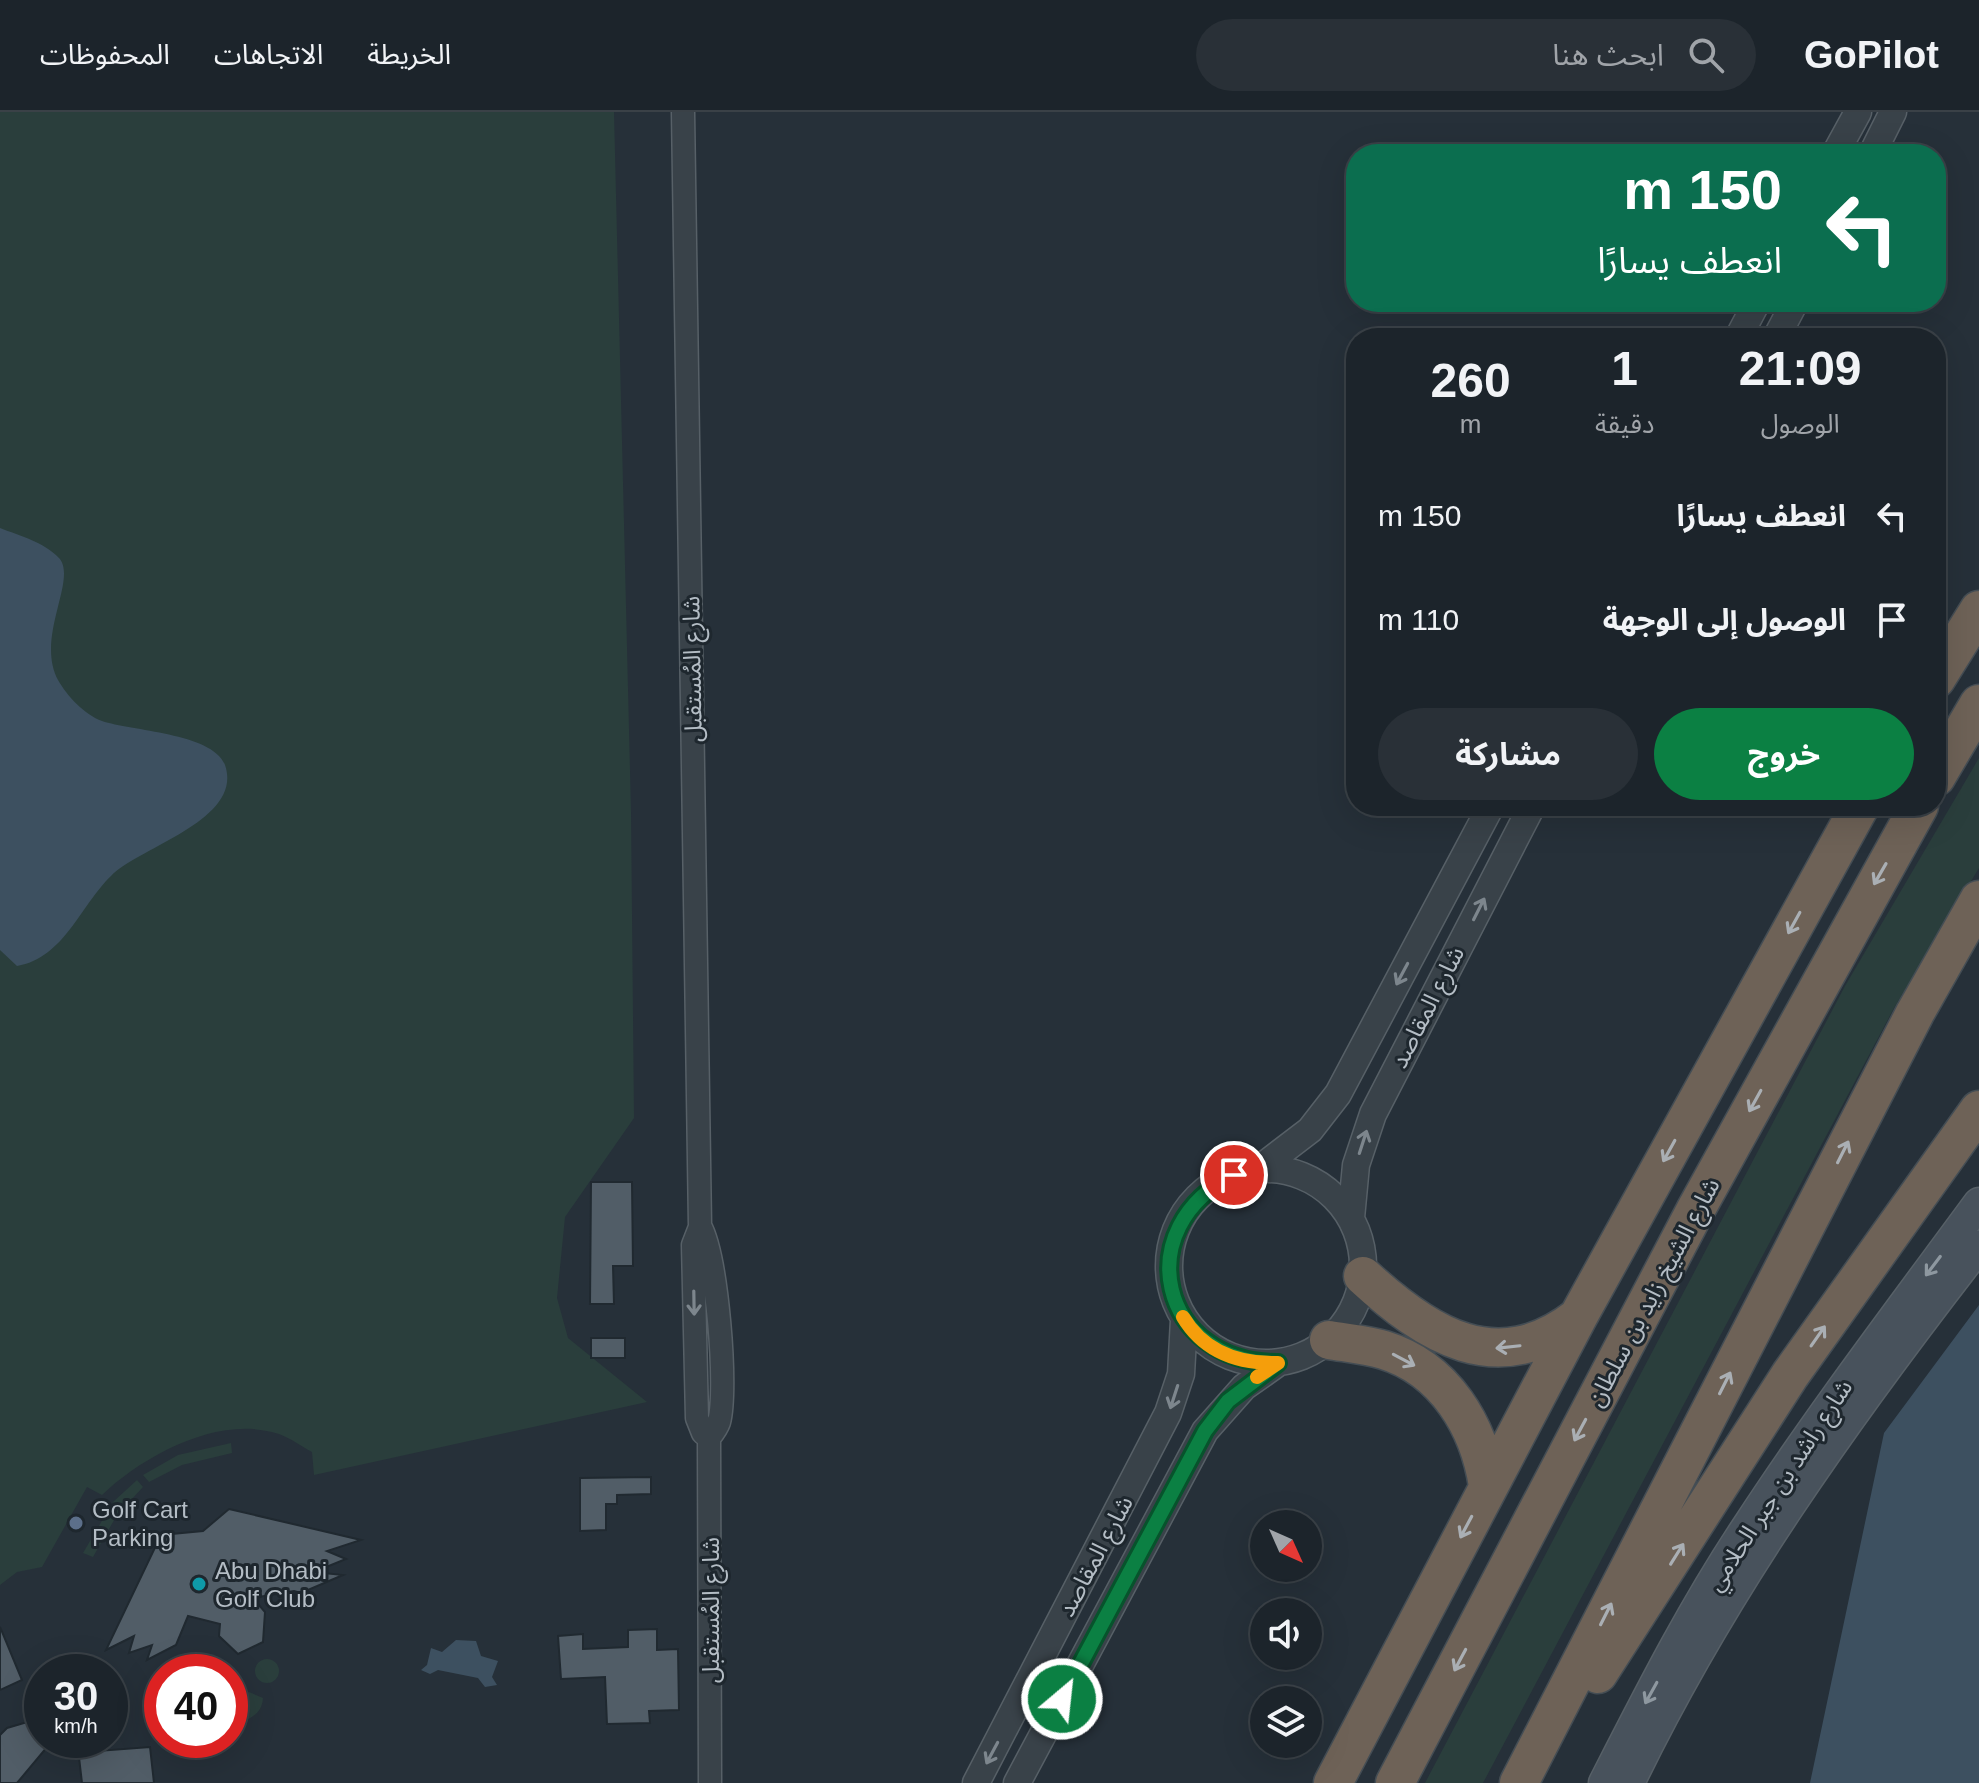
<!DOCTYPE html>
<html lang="ar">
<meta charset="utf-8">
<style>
body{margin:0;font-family:Arial,"Noto Sans Arabic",sans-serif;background:#293037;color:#f1f3f6;direction:rtl;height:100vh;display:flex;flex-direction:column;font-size:30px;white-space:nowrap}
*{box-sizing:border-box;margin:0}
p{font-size:26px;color:#a0a4a9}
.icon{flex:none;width:44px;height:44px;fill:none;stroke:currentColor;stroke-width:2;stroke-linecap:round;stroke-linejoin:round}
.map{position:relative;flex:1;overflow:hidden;direction:ltr}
.panel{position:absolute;left:1346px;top:216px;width:600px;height:488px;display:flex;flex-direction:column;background:#1c242b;border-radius:32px;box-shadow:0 8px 32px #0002,0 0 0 2px #3a4147;direction:rtl}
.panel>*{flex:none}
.banner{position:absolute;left:1346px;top:32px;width:600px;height:168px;border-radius:32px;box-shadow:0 8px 32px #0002,0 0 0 2px #3a4147;direction:rtl;background:#0b6e4f;color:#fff;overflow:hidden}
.needle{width:52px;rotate:135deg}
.tools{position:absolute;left:1250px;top:1398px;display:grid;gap:16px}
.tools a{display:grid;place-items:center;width:72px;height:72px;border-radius:50%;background:#1c242b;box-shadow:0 8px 32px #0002,0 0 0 2px #3a4147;font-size:40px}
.speed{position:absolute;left:24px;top:1542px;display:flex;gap:16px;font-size:40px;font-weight:700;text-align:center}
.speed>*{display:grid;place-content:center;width:104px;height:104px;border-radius:50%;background:#1c242b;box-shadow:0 8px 32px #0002,0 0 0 2px #3a4147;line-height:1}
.speed small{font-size:20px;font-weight:400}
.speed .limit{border:12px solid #d22;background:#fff;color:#111}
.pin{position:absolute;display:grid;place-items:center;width:68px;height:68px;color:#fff;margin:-34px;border:4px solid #fff;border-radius:50%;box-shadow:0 2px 8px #0007}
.me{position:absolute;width:88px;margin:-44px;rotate:28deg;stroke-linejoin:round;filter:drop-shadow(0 0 6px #0008)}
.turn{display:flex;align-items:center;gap:28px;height:168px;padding:0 32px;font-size:36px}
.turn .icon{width:104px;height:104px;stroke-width:2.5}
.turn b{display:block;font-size:56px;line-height:68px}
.eta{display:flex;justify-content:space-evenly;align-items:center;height:136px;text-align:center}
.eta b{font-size:48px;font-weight:700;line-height:56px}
.button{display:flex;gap:16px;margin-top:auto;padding:16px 32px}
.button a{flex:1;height:92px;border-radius:48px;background:#0b8043;color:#fff;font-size:32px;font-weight:700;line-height:92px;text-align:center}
.button a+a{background:#293037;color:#f1f3f6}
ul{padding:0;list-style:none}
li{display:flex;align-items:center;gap:24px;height:104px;padding:0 32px}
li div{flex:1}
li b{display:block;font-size:30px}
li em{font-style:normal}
header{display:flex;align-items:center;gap:48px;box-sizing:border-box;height:112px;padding:0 40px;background:#1c242b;border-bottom:2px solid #3a4147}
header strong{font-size:38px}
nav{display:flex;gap:44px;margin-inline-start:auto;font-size:28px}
.search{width:560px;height:72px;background:#293037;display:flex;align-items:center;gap:20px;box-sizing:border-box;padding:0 28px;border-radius:44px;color:#a0a4a9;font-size:30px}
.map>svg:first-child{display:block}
</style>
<header>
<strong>GoPilot</strong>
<div class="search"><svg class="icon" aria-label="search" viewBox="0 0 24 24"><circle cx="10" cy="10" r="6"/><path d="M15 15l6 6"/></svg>ابحث هنا</div>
<nav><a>الخريطة</a><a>الاتجاهات</a><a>المحفوظات</a></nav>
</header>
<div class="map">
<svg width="1979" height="1671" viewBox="0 0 1979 1671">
<rect width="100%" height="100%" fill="#263039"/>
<path fill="#2a3e3c" d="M0,0H614L631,700L634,1006L565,1105L557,1186L568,1226L647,1290L314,1363L312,1340C301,1334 290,1326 279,1322C219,1302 143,1344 102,1383L87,1375L42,1455L17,1460L0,1473Z
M1979,646V756L1894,896L1483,1671H1425L1845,874Z
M231,1331L232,1341L182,1353L149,1370L143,1363L178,1343Z
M137,1368L143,1375L117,1403L93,1445L83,1441L113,1390Z
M255 1559a12 12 0 1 1 24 0a12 12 0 1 1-24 0Z
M249,1580L263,1586C262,1601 252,1606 239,1611L230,1599V1590Z"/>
<path fill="#3d5060" d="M0,416C20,424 44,430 59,446C78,467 35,525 58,568C67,584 85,603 102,609C131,619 213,621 225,653C244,708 139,735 111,764C80,794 64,846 17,854L0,838Z
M1979,1193V1671H1810L1884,1321Z
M456,1528L476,1529L481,1544L498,1549L492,1565L497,1573L485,1575L478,1566L438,1558L430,1562L421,1558L427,1553L431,1536L442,1540Z"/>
<path fill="#515d67" stroke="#202930" stroke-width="2" d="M591,1070H632L633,1154H613L614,1192H590Z
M591,1226H625V1246H591Z
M651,1365V1382L617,1383V1392H606V1418L580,1419V1366Z
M229,1397L361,1428L327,1439L346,1447L314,1460L343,1463L301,1481L294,1479L253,1486L265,1500L263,1530L238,1542L219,1524L220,1512L188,1504L176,1533L147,1548L152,1533L129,1541L134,1524L106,1538L161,1423L203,1419Z
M0,1515L22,1568L0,1578Z
M657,1517V1538L678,1537L679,1598L649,1599L650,1611L607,1612L605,1565L561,1567L558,1524L583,1522V1537L628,1535V1518Z
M34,1608L42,1614V1628H53L17,1671H0V1623L7,1616Z
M77,1628H97L98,1639L150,1635L154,1671H82Z"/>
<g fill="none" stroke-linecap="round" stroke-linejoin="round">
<g stroke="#576067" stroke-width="25">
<path id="minor" d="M683,0L700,1114C717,1144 728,1277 719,1310C717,1316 713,1321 709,1326L710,1671
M700,1115L693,1133L697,1306L703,1321L709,1326"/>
</g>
<g stroke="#576067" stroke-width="29">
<path id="tertiary" d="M1835,42L1858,0
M1872,42L1893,0
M1738,226L1757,190
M1776,226L1795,190
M1259,1057L1310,1018L1338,982L1491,694
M1169 1154a97 97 0 1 1 194 0a97 97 0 1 1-194 0Z
M1351,1106L1356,1053L1373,1002L1532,694
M976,1671L1168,1301L1181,1262L1184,1208
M1017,1671L1205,1319L1244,1275L1278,1251"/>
</g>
<g stroke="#576067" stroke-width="33">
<path id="secondary" d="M1604,1671C1649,1583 1694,1494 1749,1412C1821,1302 1901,1197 1979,1091
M1629,1671C1722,1478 1848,1302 1979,1134"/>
</g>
<g stroke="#444d54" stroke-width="41">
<path id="motorway" d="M1936,567L1979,498
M1936,665L1979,592
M1363,1164C1427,1223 1497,1268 1578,1205
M1329,1228C1347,1231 1367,1233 1384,1238C1445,1257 1479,1314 1488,1374
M1598,1562L1790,1263L1979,998
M1333,1671L1578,1205L1860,694
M1395,1671L1695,1099L1919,694
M1519,1671L1915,901L1979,788"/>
</g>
<use href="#minor" stroke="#394249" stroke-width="22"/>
<use href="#tertiary" stroke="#394249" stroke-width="26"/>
<use href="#secondary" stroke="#48525c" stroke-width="30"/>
<use href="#motorway" stroke="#6e6257" stroke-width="38"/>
</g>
<defs><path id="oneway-shaft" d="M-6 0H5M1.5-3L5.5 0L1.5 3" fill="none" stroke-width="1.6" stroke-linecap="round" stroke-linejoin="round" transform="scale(2)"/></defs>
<g stroke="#aaafb4">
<use href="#oneway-shaft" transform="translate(1880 762) rotate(120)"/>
<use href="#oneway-shaft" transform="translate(1794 811) rotate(119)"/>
<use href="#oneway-shaft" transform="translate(1755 989) rotate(119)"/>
<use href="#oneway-shaft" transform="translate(1669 1039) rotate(119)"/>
<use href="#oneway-shaft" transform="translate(1843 1040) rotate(-63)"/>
<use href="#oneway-shaft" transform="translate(1818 1224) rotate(-55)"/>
<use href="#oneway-shaft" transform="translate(1508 1235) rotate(174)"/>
<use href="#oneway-shaft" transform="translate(1404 1248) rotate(28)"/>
<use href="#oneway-shaft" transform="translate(1725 1271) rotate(-63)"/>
<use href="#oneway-shaft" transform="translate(1580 1318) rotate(118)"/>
<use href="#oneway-shaft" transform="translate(1466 1415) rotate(118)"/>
<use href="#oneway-shaft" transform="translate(1677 1442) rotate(-58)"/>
<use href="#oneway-shaft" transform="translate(1606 1502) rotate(-63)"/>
<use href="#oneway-shaft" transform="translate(1460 1548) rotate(118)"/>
</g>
<g stroke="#7d868d">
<use href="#oneway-shaft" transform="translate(1479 797) rotate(-63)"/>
<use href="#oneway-shaft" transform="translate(1402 862) rotate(118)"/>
<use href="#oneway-shaft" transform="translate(1363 1030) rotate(-72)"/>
<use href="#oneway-shaft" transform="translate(694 1191) rotate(89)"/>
<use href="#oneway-shaft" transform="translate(1174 1285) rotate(108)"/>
<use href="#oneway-shaft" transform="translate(992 1641) rotate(118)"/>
</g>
<g stroke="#8e98a0">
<use href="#oneway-shaft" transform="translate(1933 1154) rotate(127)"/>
<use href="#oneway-shaft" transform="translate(1651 1581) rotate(119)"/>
</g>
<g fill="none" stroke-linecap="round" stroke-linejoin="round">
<g stroke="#07532c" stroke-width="20">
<path id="route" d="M1062,1587L1205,1319L1228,1289L1278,1251C1159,1252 1128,1115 1234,1063"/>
</g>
<use href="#route" stroke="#0b8043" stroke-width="14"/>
<path stroke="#f59e0b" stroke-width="14" d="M1183,1205C1204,1240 1239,1252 1278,1251L1257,1265"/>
</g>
<circle fill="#5c6f8a" stroke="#1e272e" stroke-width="3" cx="76" cy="1411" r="8"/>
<circle fill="#0f9aa8" stroke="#1e272e" stroke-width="3" cx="199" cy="1472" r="8"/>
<g text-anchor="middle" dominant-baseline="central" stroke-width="6" stroke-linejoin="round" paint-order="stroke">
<g font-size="24" fill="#b4bdc5" stroke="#1e272e">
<text transform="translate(692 557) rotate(-91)">شارع المُستقبل</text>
<text transform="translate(1427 895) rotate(-63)">شارع المقاصد</text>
<text transform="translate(1653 1180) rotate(-62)">شارع الشيخ زايد بن سلطان</text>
<text transform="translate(1779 1373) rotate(-57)">شارع راشد بن جبر الحلامي</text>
<text transform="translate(1095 1444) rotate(-62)">شارع المقاصد</text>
<text transform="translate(710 1498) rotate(-90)">شارع المُستقبل</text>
</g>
<g font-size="24" fill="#b4bdc5" stroke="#1e272e" text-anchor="start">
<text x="92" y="1397">Golf Cart<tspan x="92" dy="28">Parking</tspan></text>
<text x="215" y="1458">Abu Dhabi<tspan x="215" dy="28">Golf Club</tspan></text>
</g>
</g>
</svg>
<div class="tools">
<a><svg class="needle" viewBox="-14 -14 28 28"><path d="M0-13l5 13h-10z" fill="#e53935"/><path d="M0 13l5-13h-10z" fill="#a0a4a9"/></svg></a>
<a><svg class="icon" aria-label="sound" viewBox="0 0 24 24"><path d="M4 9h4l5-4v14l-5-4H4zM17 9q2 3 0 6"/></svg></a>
<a><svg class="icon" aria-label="layers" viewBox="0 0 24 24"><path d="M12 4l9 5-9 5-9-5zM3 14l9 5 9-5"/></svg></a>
</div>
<div class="speed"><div>30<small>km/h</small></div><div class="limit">40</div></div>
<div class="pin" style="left:1234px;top:1063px;background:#d93025"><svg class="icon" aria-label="arrive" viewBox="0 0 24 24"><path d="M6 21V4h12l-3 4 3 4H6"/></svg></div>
<svg class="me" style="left:1062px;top:1587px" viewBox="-20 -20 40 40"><circle r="17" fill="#0b8043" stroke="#fff" stroke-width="3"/><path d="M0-11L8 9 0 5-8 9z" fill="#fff"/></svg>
<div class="banner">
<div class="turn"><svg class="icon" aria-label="left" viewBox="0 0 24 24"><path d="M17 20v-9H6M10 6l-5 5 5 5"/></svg><div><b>150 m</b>انعطف يسارًا</div></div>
</div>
<section class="panel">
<div class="eta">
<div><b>21:09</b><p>الوصول</p></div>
<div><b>1</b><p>دقيقة</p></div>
<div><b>260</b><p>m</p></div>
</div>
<ul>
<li><svg class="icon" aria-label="left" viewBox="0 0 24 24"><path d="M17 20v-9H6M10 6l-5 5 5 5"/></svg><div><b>انعطف يسارًا</b></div><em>150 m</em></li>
<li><svg class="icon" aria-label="arrive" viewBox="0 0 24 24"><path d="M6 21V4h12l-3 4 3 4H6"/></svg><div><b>الوصول إلى الوجهة</b></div><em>110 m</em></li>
</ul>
<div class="button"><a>خروج</a><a>مشاركة</a></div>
</section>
</div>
